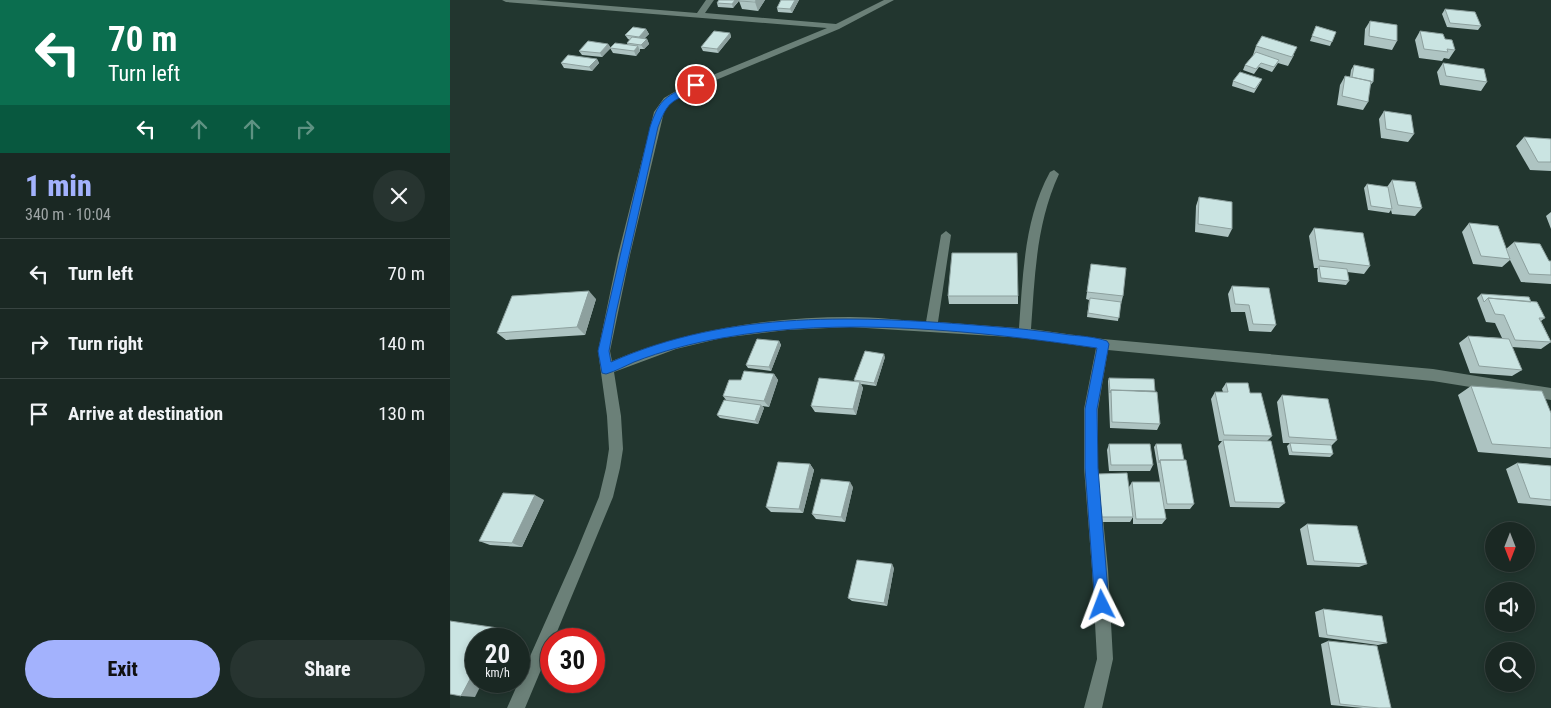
<!DOCTYPE html>
<meta charset="utf-8">
<style>
body{margin:0;font-family:"Roboto Condensed",sans-serif;background:#273430;color:#f1f3f6;height:100vh;display:flex;flex-direction:column;font-size:19px;white-space:nowrap}
*{box-sizing:border-box;margin:0}
p{font-size:16px;color:#9fa6a6}
.icon{flex:none;width:28px;height:28px;fill:none;stroke:currentColor;stroke-width:2;stroke-linecap:round;stroke-linejoin:round}
.map{position:relative;flex:1;overflow:hidden}
.drawer{display:flex;flex-direction:column;background:#1a2823;width:450px}
.drawer>*{flex:none}
.hud{background:#0b6e4f;color:#fff;overflow:hidden}
.needle{width:32px;rotate:180deg}
.tools{position:absolute;left:1035px;top:522px;display:grid;gap:10px}
.tools a{display:grid;place-items:center;width:50px;height:50px;border-radius:50%;background:#1a2823;box-shadow:0 2px 8px #0003,0 0 0 1px #384441;font-size:25px}
.speed{position:absolute;left:15px;top:628px;display:flex;gap:10px;font-size:25px;font-weight:700;text-align:center}
.speed>*{display:grid;place-content:center;width:65px;height:65px;border-radius:50%;background:#1a2823;box-shadow:0 2px 8px #0003,0 0 0 1px #384441;line-height:1}
.speed small{font-size:12px;font-weight:400}
.speed .limit{border:8px solid #d22;background:#fff;color:#111}
.pin{position:absolute;display:grid;place-items:center;width:42px;height:42px;color:#fff;margin:-21px;border:2px solid #fff;border-radius:50%;box-shadow:0 1px 5px #0007}
.me{position:absolute;width:55px;margin:-28px;rotate:357deg;stroke-linejoin:round;filter:drop-shadow(0 0 4px #0008)}
.turn{display:flex;align-items:center;gap:18px;height:105px;padding:0 25px;font-size:22px}
.turn .icon{width:65px;height:65px;stroke-width:2.5}
.turn b{display:block;font-size:35px;line-height:42px}
.lanes{display:flex;align-items:center;height:48px;padding:0 25px;background:#0003;justify-content:center;gap:25px;direction:ltr}
.lanes .off{opacity:.35}
.round{display:grid;place-items:center;flex:none;width:52px;height:52px;border-radius:26px;background:#273430}
.head{display:flex;align-items:center;justify-content:space-between;height:85px;padding:0 25px}
h1{font-size:30px;font-weight:800;line-height:38px;color:#a3b2fd}
.cta{display:flex;gap:10px;margin-top:auto;padding:10px 25px}
.cta a{flex:1;height:58px;border-radius:30px;background:#a3b2fd;color:#111;font-size:20px;font-weight:800;line-height:58px;text-align:center}
.cta a+a{background:#273430;color:#f1f3f6}
ul{padding:0;list-style:none}
li{display:flex;align-items:center;gap:15px;height:70px;padding:0 25px;border-top:1px solid #384441}
li div{flex:1}
li b{display:block;font-size:19px}
li em{font-style:normal}
main{display:flex;flex:1;min-height:0}
.map>svg:first-child{display:block}
</style>
<main>
<section class="drawer">
<div class="hud">
<div class="turn"><svg class="icon" aria-label="left" viewBox="0 0 24 24"><path d="M17 20v-9H6M10 6l-5 5 5 5"/></svg><div><b>70 m</b>Turn left</div></div>
<div class="lanes"><svg class="icon" aria-label="left" viewBox="0 0 24 24"><path d="M17 20v-9H6M10 6l-5 5 5 5"/></svg><svg class="icon off" aria-label="ahead" viewBox="0 0 24 24"><path d="M12 20V5M6 11l6-6 6 6"/></svg><svg class="icon off" aria-label="ahead" viewBox="0 0 24 24"><path d="M12 20V5M6 11l6-6 6 6"/></svg><svg class="icon off" aria-label="right" viewBox="0 0 24 24"><path d="M7 20v-9h11M14 6l5 5-5 5"/></svg></div>
</div>
<div class="head"><div><h1>1 min</h1><p>340 m · 10:04</p></div><a class="round"><svg class="icon" aria-label="close" viewBox="0 0 24 24"><path d="M6 6l12 12M18 6L6 18"/></svg></a></div>
<ul>
<li><svg class="icon" aria-label="left" viewBox="0 0 24 24"><path d="M17 20v-9H6M10 6l-5 5 5 5"/></svg><div><b>Turn left</b></div><em>70 m</em></li>
<li><svg class="icon" aria-label="right" viewBox="0 0 24 24"><path d="M7 20v-9h11M14 6l5 5-5 5"/></svg><div><b>Turn right</b></div><em>140 m</em></li>
<li><svg class="icon" aria-label="arrive" viewBox="0 0 24 24"><path d="M6 21V4h12l-3 4 3 4H6"/></svg><div><b>Arrive at destination</b></div><em>130 m</em></li>
</ul>
<div class="cta"><a>Exit</a><a>Share</a></div>
</section>
<div class="map">
<svg width="1101" height="708" viewBox="0 0 1101 708">
<rect width="100%" height="100%" fill="#22362f"/>
<g fill="none" stroke-linecap="round" stroke-linejoin="round">
<path fill="#6b8078" fill-rule="evenodd" d="M52,0H86L247,13L256,0H264L255,13L386,24L434,0H444L389,29L237,92L220,102L214,112L180,255L160,351L162,361C236,330 319,317 400,317C425,317 450,320 476,322L491,235L496,231L501,235L488,322L569,328C573,275 574,219 600,172L604,170L609,174C586,224 585,275 581,329L653,339L983,369L1101,388V400L983,381L658,350L648,409V468L658,569L663,659L652,708H634L647,659L642,569L634,468V409L646,348L575,338L400,327L337,330L272,338L226,349L164,372L171,416L173,449L170,468L163,497L104,639H101V646L75,708H57L126,553L149,497L156,468L159,449L157,416L148,351L168,255L204,112L214,98L231,88L377,28L56,2Z"/>
</g>
<path fill="#aec4c2" d="M269,0H315L308,11L292,9L289,1L283,8L268,7L267,3Z
M331,0H349L342,13L328,12L327,8Z
M995,9L1031,26L1028,30L997,27L992,14Z
M920,21L947,41L942,50L914,45L915,29Z
M866,26L886,32L880,46L860,41Z
M196,29L199,34L194,39H197L199,44L194,49H190V51L186,56L163,53L160,48L152,57L132,55L129,51L158,44L161,48L178,45L177,43L180,40L178,39L175,35Z
M970,31L995,39L1005,50L999,59L994,58L992,61L969,58L965,40Z
M280,33L281,37L268,53L253,51L251,47Z
M806,46L844,55L838,66L828,63L822,72L809,67L804,74L793,70L795,65L804,55H803Z
M147,59L149,63L142,71L114,68L111,63Z
M993,63L1037,82L1031,91L990,85L987,72Z
M904,65L923,82L920,86L918,102L913,110L887,105L890,85L895,76L900,77L901,70Z
M812,79L810,83L804,93L782,86L783,81Z
M934,111L964,134L958,142L931,138L929,119Z
M1074,137L1101,139V171L1080,170L1066,146Z
M942,180L972,208L965,216L942,214L941,210L939,213L918,210L914,188L917,184L937,187Z
M749,197L782,229L778,237L745,232L746,206Z
M1101,212V229L1096,216Z
M1019,223L1056,249L1064,242L1099,261H1101V284L1071,282L1060,260L1052,267L1023,264L1012,232Z
M864,228L920,266L914,274L897,272L899,281L896,285L868,282L867,270L868,268H864L859,236Z
M640,272L673,296L671,304H670L668,321L637,317L639,300L636,299Z
M782,286L826,325L821,332L799,331L795,312H781L778,294Z
M1031,294L1081,302L1095,318L1091,321L1101,342L1091,349L1062,347L1072,370L1062,376L1020,373L1009,343L1018,336L1052,338L1045,323L1036,322L1027,298Z
M498,296H568V304H499Z
M146,299L135,335L56,340L47,333Z
M329,341L331,345L321,371L298,368L296,365Z
M435,357L426,386L411,384L413,388L406,415L365,412L361,406L405,381L404,380Z
M324,374L328,380L319,407L312,406L314,408L308,424L270,418L267,415L276,400L273,396L291,380Z
M659,378L710,424L707,430L660,428L658,381Z
M776,383L800,393L822,436L817,441L835,503L829,508L780,507L768,446L772,441H769L761,399L765,392H773L772,389Z
M1021,386L1101,413V458L1028,452L1008,395Z
M832,395L887,440L881,446L883,454L880,457L839,455L837,446L840,443H842H833L827,402Z
M659,444L703,465L700,471H659L657,450Z
M706,444L734,460L744,504L740,509H714L716,519L712,524H683V517L680,522H650L645,479L647,474L679,487L682,482H710L704,447Z
M1067,463L1101,466V506L1068,503L1056,469Z
M360,464L364,470L353,513L321,512L316,507Z
M403,487L395,522L366,519L362,514Z
M94,500L72,547L40,545L29,541Z
M857,524L917,564L909,567L857,565L850,529Z
M444,568L437,606L402,601L398,598Z
M873,609L937,643L928,645L869,637L865,612Z
M878,641L941,708H913L881,705L871,644Z"/>
<path fill="#8da09e" d="M285,0H289L283,8L282,4Z
M306,0H315L308,11L305,2Z
M345,0H349L342,13L340,9Z
M196,29L199,34L191,41L189,37Z
M280,33L281,37L268,53L267,49Z
M197,39L199,44L194,49L191,45Z
M158,44L161,48L152,57L150,53Z
M188,46L190,51L186,56L184,51Z
M147,59L149,63L142,71L139,67Z
M139,291L146,299L135,335L127,327Z
M329,341L331,345L321,371L319,367Z
M434,354L435,357L426,386L424,383Z
M324,374L328,380L319,407L314,401Z
M410,382L413,388L406,415L403,409Z
M311,405L314,408L308,424L305,421Z
M360,464L364,470L353,513L349,509Z
M400,482L403,487L395,522L391,517Z
M85,495L94,500L72,547L62,543Z
M442,564L444,568L437,606L434,603Z
M48,628L59,631L55,639H42Z
M26,668V681H33L25,697L11,696Z"/>
<path fill="#cae4e2" stroke="#8da09e" d="M269,0H285L282,4L267,3Z
M289,0H306L305,2L289,1Z
M331,0H345L340,9L327,8Z
M995,9L1025,12L1031,26L1000,23Z
M920,21L947,25V41L919,36Z
M866,26L886,32L882,42L862,36Z
M183,27L196,29L189,37L175,35Z
M264,31L280,33L267,49L251,47Z
M970,31L993,34L995,39L1002,40L1005,50L997,49L998,52L974,49Z
M812,36L847,47L842,57L806,46Z
M182,37L197,39L191,45L177,43Z
M138,41L158,44L150,53L129,51Z
M165,43L188,46L184,51L160,48Z
M806,52L829,60L824,67L811,63L806,69L795,65Z
M118,55L147,59L139,67L111,63Z
M993,63L1034,69L1037,82L996,76Z
M904,65L924,69L923,82L902,77Z
M790,72L812,79L805,89L783,81Z
M895,76L921,81L918,102L892,96Z
M934,111L961,115L964,134L936,129Z
M1074,137L1101,139V162H1088Z
M942,180L965,182L972,208L948,205Z
M917,184L938,187L942,209L921,206Z
M749,197L782,202V229L748,224Z
M1019,223L1048,226L1060,259L1031,256Z
M864,228L913,233L920,266L869,260Z
M1064,242L1090,244L1099,261H1101V275L1079,274Z
M502,253H567L568,296H498Z
M641,264L676,268L673,296L637,292Z
M869,266L897,269L899,281L871,278Z
M782,286L819,288L826,325L803,324L799,305L785,304Z
M139,291L127,327L47,333L62,296Z
M1031,294L1079,297L1081,302L1038,298L1034,302Z
M640,298L671,302L669,318L638,313Z
M1038,298L1087,302L1095,318H1089L1101,342L1065,340L1054,315L1045,314Z
M1018,336L1059,339L1072,370L1029,366Z
M307,339L329,341L319,367L296,365Z
M415,351L434,354L424,383L404,380Z
M294,371L324,374L314,401L273,396L279,380H291Z
M369,378L410,382L403,409L361,406Z
M659,378L704,379L705,391L661,390L660,393Z
M776,383H798L800,393H811L822,436L774,435L765,392H778Z
M1021,386L1092,391L1101,413V448L1042,444Z
M661,390L707,392L710,424L662,422Z
M832,395L878,399L887,440L839,437Z
M274,400L311,405L305,421L267,415Z
M773,440L821,441L835,503L785,502Z
M840,443L881,445L883,454L842,452Z
M659,444H700L703,465H661Z
M706,444H731L734,460H710L709,463Z
M710,460H736L744,504H717Z
M328,462L360,464L349,509L316,507Z
M1067,463L1101,466V500L1080,498Z
M677,473L683,517H652L647,474Z
M371,479L400,482L391,517L362,514Z
M682,482H710L716,519H686Z
M53,493L85,495L62,543L29,541Z
M857,524L907,526L917,564L864,561Z
M407,560L442,564L434,603L398,598Z
M873,609L932,616L937,643L877,635Z
M0,621L48,628L42,639H26V668L11,696L0,694Z
M878,641L927,646L941,708H929L890,704Z"/>
<path fill="#1a73e8" stroke="#114b97" d="M244,83L251,85C228,105 221,91 208,127L166,313L159,351L161,362C280,309 411,316 537,326C565,328 592,331 620,335C632,336 645,337 657,341L659,344L647,409L648,468L659,605L657,610L652,612L647,610L645,605L635,468V409L647,348C528,331 390,316 272,338C243,343 212,351 184,362C175,366 166,371 156,374L152,373L148,351L200,127C210,97 216,97 244,83Z"/>
</svg>
<div class="tools">
<a><svg class="needle" viewBox="-14 -14 28 28"><path d="M0-13l5 13h-10z" fill="#e53935"/><path d="M0 13l5-13h-10z" fill="#9fa6a6"/></svg></a>
<a><svg class="icon" aria-label="sound" viewBox="0 0 24 24"><path d="M4 9h4l5-4v14l-5-4H4zM17 9q2 3 0 6"/></svg></a>
<a><svg class="icon" aria-label="search" viewBox="0 0 24 24"><circle cx="10" cy="10" r="6"/><path d="M15 15l6 6"/></svg></a>
</div>
<div class="speed"><div>20<small>km/h</small></div><div class="limit">30</div></div>
<div class="pin" style="left:246px;top:85px;background:#d93025"><svg class="icon" aria-label="arrive" viewBox="0 0 24 24"><path d="M6 21V4h12l-3 4 3 4H6"/></svg></div>
<svg class="me" style="left:652px;top:605px" viewBox="-20 -20 40 40"><path d="M0-17L14 15 0 8-14 15z" fill="#1a73e8" stroke="#fff" stroke-width="4"/></svg>
</div>
</main>
